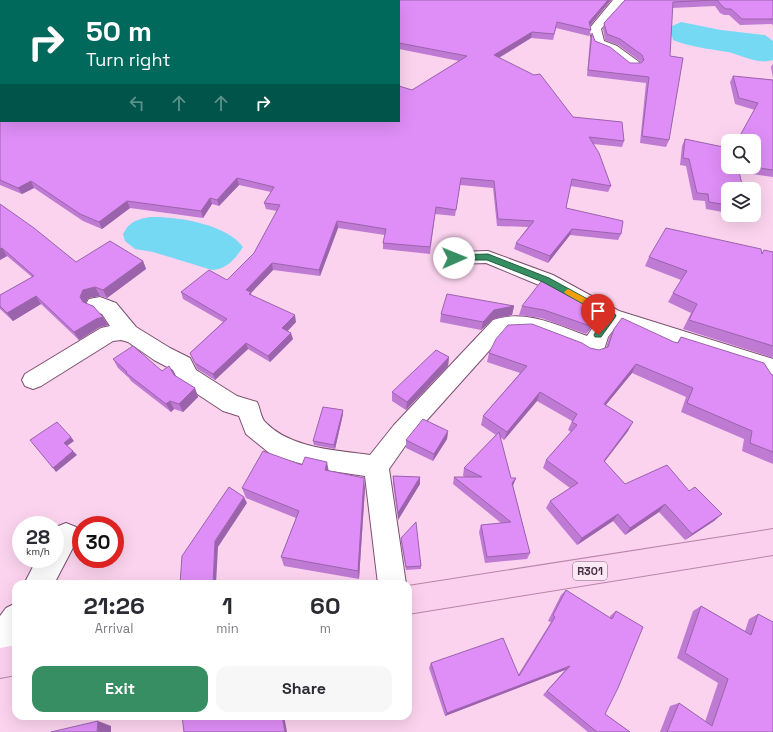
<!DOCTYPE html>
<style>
body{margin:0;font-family:"Space Grotesk",sans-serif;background:#f7f7f7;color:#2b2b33;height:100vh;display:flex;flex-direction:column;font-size:15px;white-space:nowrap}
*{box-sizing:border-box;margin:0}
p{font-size:13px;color:#7c7c81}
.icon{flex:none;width:22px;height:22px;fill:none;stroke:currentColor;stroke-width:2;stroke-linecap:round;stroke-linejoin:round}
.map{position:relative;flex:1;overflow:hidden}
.panel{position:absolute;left:12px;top:580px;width:400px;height:140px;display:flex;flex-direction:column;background:#fff;border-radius:12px;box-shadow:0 4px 16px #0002}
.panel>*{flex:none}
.top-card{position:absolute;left:0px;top:0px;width:400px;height:122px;box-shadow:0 4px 16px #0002;background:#00695c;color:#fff;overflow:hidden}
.tools{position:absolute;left:721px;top:134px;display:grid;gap:8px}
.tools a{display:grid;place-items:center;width:40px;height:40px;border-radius:8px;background:#fff;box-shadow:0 4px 16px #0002;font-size:20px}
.speed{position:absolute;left:12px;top:516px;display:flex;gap:8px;font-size:20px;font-weight:700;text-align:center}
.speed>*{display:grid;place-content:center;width:52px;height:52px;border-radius:50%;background:#fff;box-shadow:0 4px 16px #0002;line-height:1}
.speed small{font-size:10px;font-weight:400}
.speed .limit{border:6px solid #d22;background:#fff;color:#111}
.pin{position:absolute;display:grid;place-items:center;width:34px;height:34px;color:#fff;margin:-41px -17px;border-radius:50% 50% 50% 0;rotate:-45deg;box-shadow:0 0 4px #0007}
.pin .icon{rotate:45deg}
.me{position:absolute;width:44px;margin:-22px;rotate:89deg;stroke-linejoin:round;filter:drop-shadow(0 0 3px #0008)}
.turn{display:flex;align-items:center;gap:14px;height:84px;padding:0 20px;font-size:18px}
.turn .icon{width:52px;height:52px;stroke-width:2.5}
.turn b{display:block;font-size:28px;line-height:34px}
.lanes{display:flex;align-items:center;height:38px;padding:0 20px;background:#0003;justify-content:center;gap:20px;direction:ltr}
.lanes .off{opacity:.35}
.eta{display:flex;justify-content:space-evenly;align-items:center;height:68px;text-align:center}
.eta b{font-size:24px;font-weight:700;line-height:28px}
.primary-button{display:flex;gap:8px;margin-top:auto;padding:8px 20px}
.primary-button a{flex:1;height:46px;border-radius:12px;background:#378e62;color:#fff;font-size:16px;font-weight:700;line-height:46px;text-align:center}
.primary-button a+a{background:#f7f7f7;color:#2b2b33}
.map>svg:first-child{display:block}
</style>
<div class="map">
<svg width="773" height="732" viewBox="0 0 773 732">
<rect width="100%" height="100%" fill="#fbd3ee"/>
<path fill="#76d9f4" d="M681,22L721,30L765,35L773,41V60C759,65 741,55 728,52C709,49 691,47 673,40L670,27Z
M150,217C176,216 227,224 243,247C235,259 227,269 212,270L153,252L135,249L125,241L123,234C130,221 136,220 150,217Z"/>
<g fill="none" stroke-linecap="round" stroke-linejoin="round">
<g stroke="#7b506f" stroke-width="2">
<path id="minor" d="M613,0H626L601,29L604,41L617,46L639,62L641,65L639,68H629L609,52L594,46L589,29Z
M488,251L553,275L619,311L773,359V385L765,382L758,371L617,325L608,337L602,356C592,359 587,357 579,351L530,332L505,333L410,439L389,469L406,584H378L365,476L325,470L273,456L246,434L239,416L223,411L179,382L173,370L154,360L128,342L121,340L113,341L41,386L33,389L25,386L22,380L25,374L101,328L110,326L102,314L89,309L86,304L89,299L100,297L116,303L136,327L170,348L190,358L196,370L237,396L257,402C260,408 261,418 265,422C291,449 336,450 370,455L394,425L493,320C526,309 556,325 587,336L599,318L539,285L486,263L454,264L447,262L445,258L447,254L454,252Z
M66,523L76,527L79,536L54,584H24L37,559H55V529L56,527Z
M16,603V644L11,653L0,657V616L6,608Z"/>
</g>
<g stroke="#b984a9" stroke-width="2">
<path id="major" d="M773,529V555L408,614V586Z
M16,645V675L0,678V648Z"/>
</g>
<use href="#minor" fill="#fff" fill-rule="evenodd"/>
<use href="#major" fill="#fbd0ee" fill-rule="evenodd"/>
</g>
<path fill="#bf7ad4" d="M227,0H611L590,25L591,30L589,36L556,28L553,40L531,38L499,58L573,117L624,141L622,147L593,144L611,186L608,192L570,186L566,208L621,234L618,240L570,235L548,263L514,249L516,243L528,227L497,226L493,188L460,185L455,216L435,214L430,254L383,249V243L385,235L338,228L320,276L273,270L251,293V295L296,322L287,331L293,339L270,362L248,349L215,380L197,369L190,353L223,322L183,299L181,292L227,280L254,253L277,211L266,209L264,203L271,192L239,185L219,206L212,204L203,218L130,208L102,229L83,221L34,188L22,194L0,185V76L1,121L412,90L459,61L399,49V1Z
M625,0H773V26L772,24L740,25L729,15H724L720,13L715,6L672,8L670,56L669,140L666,147L640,143L646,83L587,76L590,39L592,33L595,41L630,63H641L640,61L618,45L605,40L603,29L604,23Z
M773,64V78L771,67Z
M733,76L773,80V177L739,172L728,189V213L706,209L705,201L693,200L686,166L680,165L682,146L685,139L728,167H754L755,110L735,104L730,82Z
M0,204L76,262L143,261L146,269L107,298L100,296L88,298L86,303L103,317L108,325L100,327L79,340L41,304L13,321L0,309V295L32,277L7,256L0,260Z
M764,250L773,252V358L683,329L691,313L668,302L673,293L681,280L645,266L649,257L762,253Z
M514,306L512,315L493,319L481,330L440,322L441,314Z
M522,306L597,319L586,334L541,318L519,315Z
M614,329L677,343L681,337L773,375V464L742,451L744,439L681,412L686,397L632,373L606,405L628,431L604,462L625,484L689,491L722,514L714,521L685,540L659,512L625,535L613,521L577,545L546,508L550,501L570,488L543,468L546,460L571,432L568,430L572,421L537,401L504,440L500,437L511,478H516L513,486L530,553L527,559L485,563L479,532L481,525L501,523L453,484L454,477H465L463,476L464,468L496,435L481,425L483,416L520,373L487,362L489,353L590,348L599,350L606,348L609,338Z
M449,357L448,366L406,410L392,401V392Z
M113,359L162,371L174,375L195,388L198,397L183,412L174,409L171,412L131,381L129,378L118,368Z
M343,414L335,449L314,445L313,441Z
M448,431L447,439L433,461L406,448V440Z
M302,465L328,471L365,488L359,579L284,566L281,557L296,518L246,498L242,488Z
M393,476L420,484L398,520L393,483Z
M401,538L421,566V569L406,570L401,541Z
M566,590L610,618V616L616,611L605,714L630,732H588L543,695L565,670L445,716L429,668L431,663L518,675L551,622L548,621L561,595Z
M701,606L745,631L749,619L758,614L773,732H660L670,706L679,703L705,722L718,683L677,658L693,611Z"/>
<path fill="#9b63ac" d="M608,0H611L588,28L589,22Z
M532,32L531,38L493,61L494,55Z
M237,178L239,185L219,206L217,200Z
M31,181L34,188L22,194L18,188Z
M210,198L212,204L203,218L201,211Z
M127,201L130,208L102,229L99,222Z
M337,221L338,228L320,276L319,270Z
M572,229L570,235L548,263L550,256Z
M2,248L7,256L0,260V249Z
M143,261L146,269L107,298L103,290Z
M272,263L273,270L251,293L252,299L246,290Z
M95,287L100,296L88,298L85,305L80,297L83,290Z
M36,296L41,304L13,321L7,313Z
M514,306L512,315L493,319L481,330L483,322L494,310Z
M600,310L597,319L586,334L590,326Z
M295,315L296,322L284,335L282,328Z
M103,317L108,325L100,327L79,340L74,332L96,319Z
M291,333L293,339L270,362L268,356Z
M246,343L248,349L215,380L213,374Z
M449,357L448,366L406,410L407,402Z
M636,364L632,373L599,413L604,404Z
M195,388L198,397L183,412L179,404Z
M540,392L537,401L504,440L507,432Z
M170,401L174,409L171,412L166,404Z
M343,410V414L335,449L334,445Z
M633,422L628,431L599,469L604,461Z
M448,431L447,439L433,461L434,454Z
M71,437L74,441L67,446L64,443Z
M73,451L77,455L56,472L53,468Z
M327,462L329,472L325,470Z
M420,477V484L398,520V513Z
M364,478L365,488L359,579L358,571Z
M516,478L513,485L509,490L512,483Z
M244,497L247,503L218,547L216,584H213L215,541Z
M665,504L659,512L625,535L630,528Z
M618,514L613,521L577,545L582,538Z
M722,514L714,521L685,540L692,534Z
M570,666L565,670L445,716L447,713Z
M282,716H284L287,732H285Z
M98,721L111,726V732H97Z"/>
<path fill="#de8ef6" stroke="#9b63ac" d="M146,0H202L204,1H148Z
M227,0H608L589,22L591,30L557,22L554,34L532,32L494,55L534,75L540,74L573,117L622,122L624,141L589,137L599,153L611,186L572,179L566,208L623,221L621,234L572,229L550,256L516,243L534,221L498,219L494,181L461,178L456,210L436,207L430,247L383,243L386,229L337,221L319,270L272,263L246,290L251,292L249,294L295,315L282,328L291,333L268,356L246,343L213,374L195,363L190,353L227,319L181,292L209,270L227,280L254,253L280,205L264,203L274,187L237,178L217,200L210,198L201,211L127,201L99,222L80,214L31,181L18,188L0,180V76L1,75V121H399V86L412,90L467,56L399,43V1H225Z
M625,0H773V19H742L731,9H726L723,7L717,0L673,2L670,56L683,58L669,140L642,136L649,77L588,70L592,33L595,41L610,47L630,63H641L644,60L642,55L620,39L607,34L604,23Z
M733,76L773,80V170L753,167H754V141H737L758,103L739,98Z
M685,139L728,148V167H738L743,189H728V205L709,202L708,194L697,193L689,159L683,158Z
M0,204L34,228L76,262L110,241L143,261L103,290L95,287L83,290L80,297L83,302L93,306L103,317L96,319L74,332L36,296L7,313L0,306V295L34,276L2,248L0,249Z
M666,228L761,249L762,254L764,250L773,252V346L689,320L697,304L673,293L687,271L649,257Z
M543,279L600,310L590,326L544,310L522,306Z
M447,294L514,306L494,310L483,322L441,314Z
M622,318L674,342L678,343L681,337L764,363L771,374L773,375V452L750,443L752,431L687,403L693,388L636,364L604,404L633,422L604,461L625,484L667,465L689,491L695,487L722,514L692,534L665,504L630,528L618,514L582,538L550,501L578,483L546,460L577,425L572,422L577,414L540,392L507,432L483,416L527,366L489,353L496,339L508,325L532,324L582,343L590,348L599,350L608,347L614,329Z
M133,346L162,371L169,366L174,375L195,388L179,404L170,401L166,404L126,373L127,372L113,359Z
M436,350L449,357L407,402L392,392Z
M323,407L343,410L334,445L313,441Z
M423,419L448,431L434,454L406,440Z
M57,422L71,437L64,443L73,451L53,468L30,440Z
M499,432L511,478H516L512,483L530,553L487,557L481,525L511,522L454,477H482L464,468Z
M263,451L302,465L305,457L327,462L325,470L364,478L358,571L281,557L299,511L242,488Z
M393,476L420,477L398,513Z
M229,487L244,497L215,541L213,584H180L182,556Z
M416,522L421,566L406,567L401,538Z
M566,590L612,619L616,611L643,627L618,688L605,714L630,732H597L547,691L570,666L447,713L431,663L503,638L519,676L555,617L553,615Z
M701,606L751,635L758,614L773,622V732H667L679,703L712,726L728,679L685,653Z
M182,716H282L285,732H184Z
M98,721L97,732H51Z"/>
<path fill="#378e62" stroke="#245c40" d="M488,254L549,278L615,314L616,316L601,337H595L594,335L595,333L607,317L543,282L487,260H454L451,258L454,255Z"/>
<path fill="#f59e0b" d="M568,289L606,309L607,311L606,313H600L566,294L564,292Z"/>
<g text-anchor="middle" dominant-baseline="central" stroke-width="3.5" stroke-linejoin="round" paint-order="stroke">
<rect fill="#fce7f4" stroke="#7b6775" stroke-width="1" x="573" y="562" width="34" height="18" rx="3"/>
<g font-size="11" font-weight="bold" fill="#44303e">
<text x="590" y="571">R301</text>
</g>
</g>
</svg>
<div class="tools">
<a><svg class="icon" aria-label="search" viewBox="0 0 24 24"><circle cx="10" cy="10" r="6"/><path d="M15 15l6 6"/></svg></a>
<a><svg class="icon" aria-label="layers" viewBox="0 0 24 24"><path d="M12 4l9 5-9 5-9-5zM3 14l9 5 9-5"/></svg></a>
</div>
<div class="speed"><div>28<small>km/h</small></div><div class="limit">30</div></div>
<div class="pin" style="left:598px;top:335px;background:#d93025"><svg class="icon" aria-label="arrive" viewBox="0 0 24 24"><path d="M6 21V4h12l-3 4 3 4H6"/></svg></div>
<svg class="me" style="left:454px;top:258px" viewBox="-20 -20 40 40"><circle r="19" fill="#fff"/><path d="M0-13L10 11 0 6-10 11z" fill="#378e62"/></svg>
<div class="top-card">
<div class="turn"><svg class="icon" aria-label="right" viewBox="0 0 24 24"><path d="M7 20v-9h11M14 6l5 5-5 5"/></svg><div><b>50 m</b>Turn right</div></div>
<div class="lanes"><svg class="icon off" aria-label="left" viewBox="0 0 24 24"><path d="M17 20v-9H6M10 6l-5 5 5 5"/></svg><svg class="icon off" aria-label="ahead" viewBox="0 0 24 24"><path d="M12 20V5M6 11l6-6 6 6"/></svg><svg class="icon off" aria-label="ahead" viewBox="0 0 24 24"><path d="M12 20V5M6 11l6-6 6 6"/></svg><svg class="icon" aria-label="right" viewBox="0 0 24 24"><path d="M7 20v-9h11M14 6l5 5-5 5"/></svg></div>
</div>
<section class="panel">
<div class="eta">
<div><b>21:26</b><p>Arrival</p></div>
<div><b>1</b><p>min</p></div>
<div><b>60</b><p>m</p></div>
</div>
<div class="primary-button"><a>Exit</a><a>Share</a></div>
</section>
</div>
